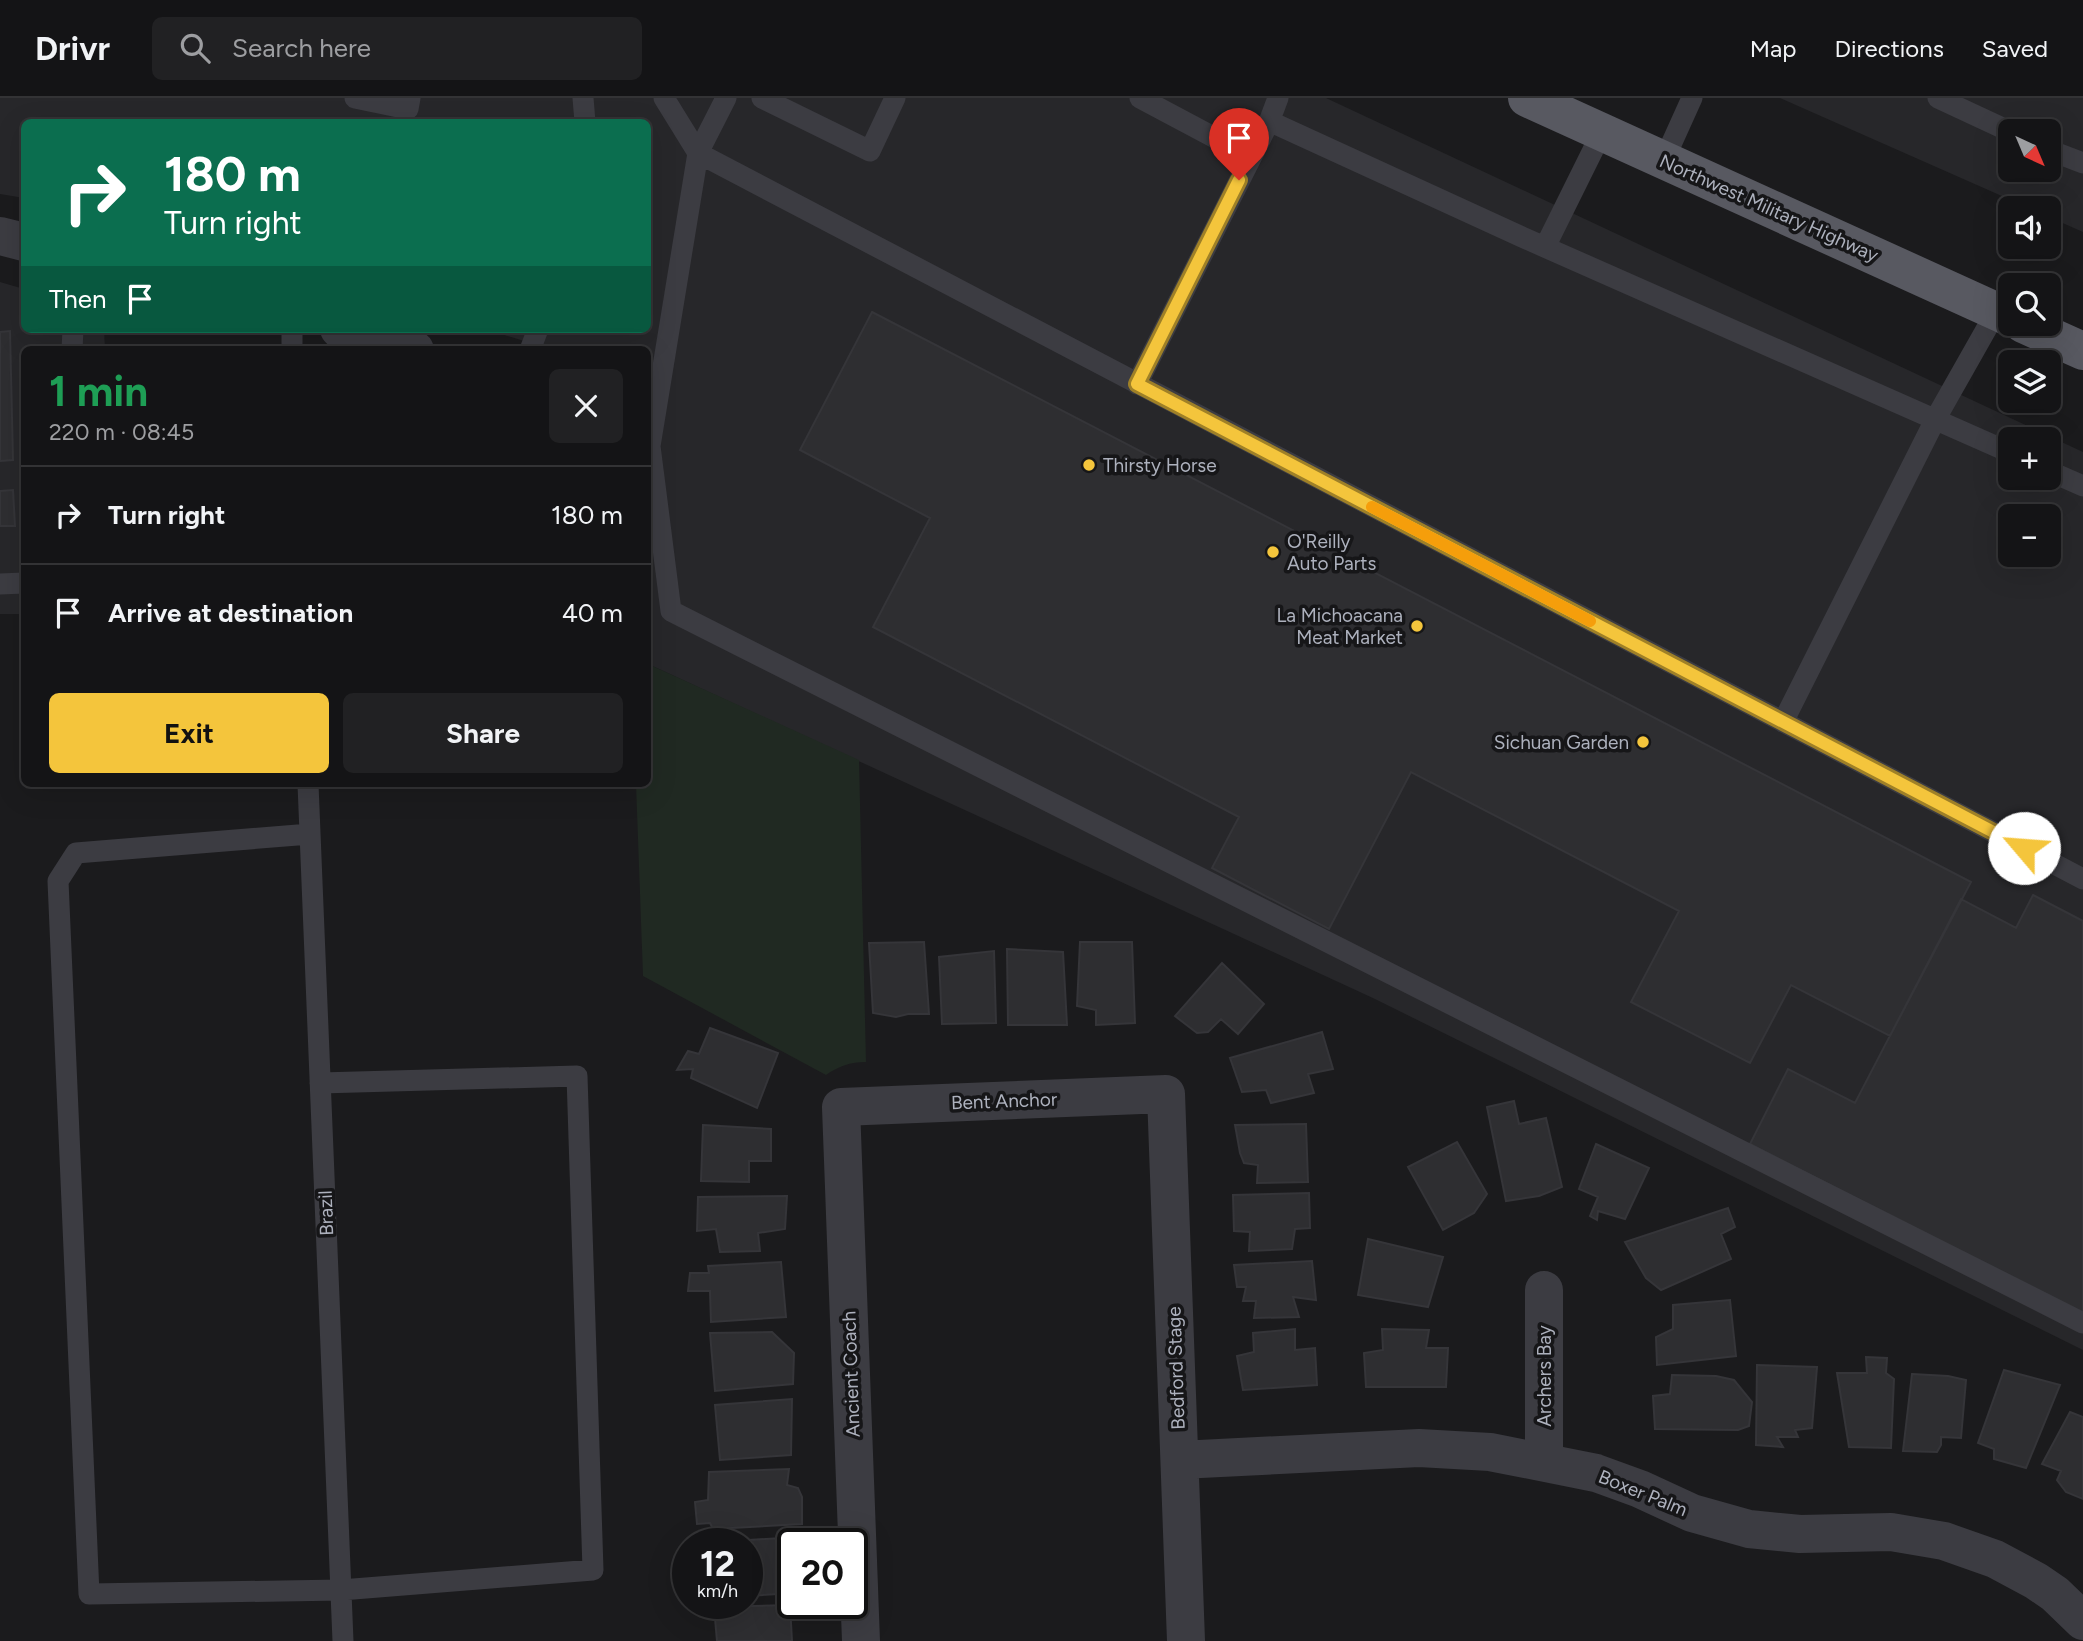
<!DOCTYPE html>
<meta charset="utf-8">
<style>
body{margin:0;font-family:Figtree,sans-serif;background:#212123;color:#f1f3f6;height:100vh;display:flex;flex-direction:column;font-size:26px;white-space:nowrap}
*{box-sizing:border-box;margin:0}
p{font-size:23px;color:#9d9ea1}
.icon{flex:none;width:38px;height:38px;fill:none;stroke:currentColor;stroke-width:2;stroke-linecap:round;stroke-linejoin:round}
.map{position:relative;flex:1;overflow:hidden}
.drawer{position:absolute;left:21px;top:248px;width:630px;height:441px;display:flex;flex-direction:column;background:#141416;border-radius:10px;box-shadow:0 7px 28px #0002,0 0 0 2px #333335}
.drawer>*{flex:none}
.hud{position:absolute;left:21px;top:21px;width:630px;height:214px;border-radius:10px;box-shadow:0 7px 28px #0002,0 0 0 2px #333335;background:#0b6e4f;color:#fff;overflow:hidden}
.needle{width:46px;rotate:136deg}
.fabs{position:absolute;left:1998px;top:21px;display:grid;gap:14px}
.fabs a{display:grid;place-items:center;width:63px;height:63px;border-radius:10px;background:#141416;box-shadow:0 7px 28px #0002,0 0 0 2px #333335;font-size:35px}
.speed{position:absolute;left:672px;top:1430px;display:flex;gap:14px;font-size:35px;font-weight:700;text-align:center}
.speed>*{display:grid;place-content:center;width:91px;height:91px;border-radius:50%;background:#141416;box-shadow:0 7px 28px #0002,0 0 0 2px #333335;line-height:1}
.speed small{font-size:18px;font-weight:400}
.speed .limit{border:4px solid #111;border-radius:10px;background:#fff;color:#111}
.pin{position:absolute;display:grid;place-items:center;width:60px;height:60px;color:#fff;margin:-72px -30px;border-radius:50% 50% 50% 0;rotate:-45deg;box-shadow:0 0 7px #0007}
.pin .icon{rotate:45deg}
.me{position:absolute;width:77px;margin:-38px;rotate:297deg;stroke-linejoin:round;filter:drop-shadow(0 0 5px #0008)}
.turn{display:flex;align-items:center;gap:24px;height:147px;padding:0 28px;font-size:32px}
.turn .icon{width:91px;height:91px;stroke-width:2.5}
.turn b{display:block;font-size:49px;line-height:60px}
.then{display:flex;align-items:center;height:66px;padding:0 28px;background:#0003;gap:14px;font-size:26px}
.round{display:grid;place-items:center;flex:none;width:74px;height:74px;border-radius:10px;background:#212123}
.head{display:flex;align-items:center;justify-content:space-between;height:119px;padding:0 28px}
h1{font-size:42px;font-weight:700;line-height:52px;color:#1e9e55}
.button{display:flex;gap:14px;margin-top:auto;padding:14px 28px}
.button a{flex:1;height:80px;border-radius:10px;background:#f4c53c;color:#111;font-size:28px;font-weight:700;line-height:80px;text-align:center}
.button a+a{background:#212123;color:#f1f3f6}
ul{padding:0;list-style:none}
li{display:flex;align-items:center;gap:21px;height:98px;padding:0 28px;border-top:2px solid #333335}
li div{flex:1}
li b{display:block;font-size:26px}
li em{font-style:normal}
header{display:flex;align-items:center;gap:42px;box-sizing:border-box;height:98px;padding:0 35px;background:#141416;border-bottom:2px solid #333335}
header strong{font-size:33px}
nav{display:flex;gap:38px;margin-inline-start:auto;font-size:24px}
.search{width:490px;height:63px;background:#212123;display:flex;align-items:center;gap:18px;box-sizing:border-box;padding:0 24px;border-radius:10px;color:#9d9ea1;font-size:26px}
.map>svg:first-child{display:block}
</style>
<header>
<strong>Drivr</strong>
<div class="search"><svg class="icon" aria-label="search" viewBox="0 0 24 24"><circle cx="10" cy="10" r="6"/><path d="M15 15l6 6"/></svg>Search here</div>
<nav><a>Map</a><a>Directions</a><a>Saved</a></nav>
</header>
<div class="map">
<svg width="2083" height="1543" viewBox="0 0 2083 1543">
<rect width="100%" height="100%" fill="#1b1b1d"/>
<path fill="#27272a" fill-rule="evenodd" d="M0,0H1326L2083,354V1252L1375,901L648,566V252H553L485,231H648V24H24V100L0,96ZM2011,341H2049V380H2011ZM2011,418H2049V457H2011Z
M1780,0H2083V134L2049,119V110H2029ZM2011,33H2049V72H2011Z
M0,184L24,191V231H104L105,252H24V516H0Z"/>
<path fill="#202922" d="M648,566L859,662L866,964C850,964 839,968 826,977L643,878L636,686H648Z"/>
<path fill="#2e2e31" stroke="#353539" stroke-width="2" d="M872,214L1971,784L1890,938L1791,887L1750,965L1631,904L1679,813L1411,674L1329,831L1212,770L1239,719L873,529L930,420L800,352Z
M10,233L13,362L0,363V234Z
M13,392L15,428H0V393Z
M2033,797L2083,823V1217L1750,1046L1788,971L1855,1005L1961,801L2016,830Z
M924,844L929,916H908L896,919L873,915L869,845Z
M1080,844H1132L1135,925L1096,927V912L1077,908Z
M1007,851L1063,854L1067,927H1008Z
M994,853L996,925L942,926L939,859Z
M1222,865L1264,906L1238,936L1221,921L1208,934L1197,935L1175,918Z
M710,930L778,955L757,1010L691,980L693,971L677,972L688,953L699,956Z
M1322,934L1333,971L1308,976L1314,995L1271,1005L1266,992L1242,994L1230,960Z
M1514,1003L1519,1026L1546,1020L1562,1089L1539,1098L1506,1103L1487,1009Z
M1306,1026L1308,1084L1257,1085L1258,1067L1244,1065L1240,1055L1235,1027Z
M703,1027L771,1031V1063H749V1084L701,1083Z
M1457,1044L1487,1096L1474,1115L1443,1132L1408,1069Z
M1596,1046L1649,1070L1625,1121L1598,1113L1597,1122L1590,1118L1598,1099L1579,1091Z
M1309,1095L1310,1130L1295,1131L1292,1151L1249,1153L1250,1134L1234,1133L1233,1097Z
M787,1098L785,1131L758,1135L760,1153L720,1154L716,1131L697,1133L698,1099Z
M1728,1110L1735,1129L1721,1136L1731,1161L1661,1192L1646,1180L1625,1144Z
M1368,1141L1443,1159L1428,1209L1358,1197Z
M1312,1163L1316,1202L1293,1199L1299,1219L1254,1220L1256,1203H1243L1246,1189H1237L1234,1167Z
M781,1164L786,1219L711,1224L710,1193H688L690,1175H709L708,1168Z
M1730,1202L1736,1258L1657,1267L1656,1239L1673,1231V1207Z
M1295,1231V1252L1315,1250L1317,1287L1243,1292L1237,1258L1254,1254L1253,1235Z
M1382,1231L1429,1232L1426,1250H1448L1446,1289H1366L1364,1255L1383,1252Z
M772,1234L794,1255L793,1286L715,1293L710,1235Z
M1866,1259L1887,1260L1886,1275L1894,1281L1891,1350L1849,1349L1837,1275H1867Z
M1757,1267L1817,1269L1812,1330L1795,1332L1798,1339H1777L1783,1349L1756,1347Z
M2004,1272L2060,1287L2026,1370L1994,1361V1351L1978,1345Z
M1912,1276L1948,1278L1966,1282L1961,1340L1941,1339V1347L1937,1354L1903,1353Z
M1672,1277L1716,1278L1734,1282L1752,1304L1749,1328L1738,1332L1655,1331L1653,1298L1670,1296Z
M792,1301L791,1357L720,1362L715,1307Z
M2070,1314L2083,1319V1401L2066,1394L2057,1382L2061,1373L2042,1366Z
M789,1371L787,1387L798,1390L802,1399V1426L713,1431L710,1425L697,1426L695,1404L708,1402L709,1374Z
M781,1440L783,1459L793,1458V1495L747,1498V1446H735L734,1443Z
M790,1507L792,1543H717L714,1509Z"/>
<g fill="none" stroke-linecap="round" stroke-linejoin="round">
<path stroke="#3c3c42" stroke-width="21" d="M355,0L408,11L410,0
M583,0L585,24
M664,0L698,55
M762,0L870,53L895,0
M1140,0L1251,59
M1938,0L2011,34
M1269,23L1522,139L2011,355
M2049,52L2083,65
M698,55L726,0
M1664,62L1692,0
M1545,149L1602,34
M292,231V252
M72,252L73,231
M530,252L538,231
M1137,286L1269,24L1278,0
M2049,373L2083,388
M0,486L24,485
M1783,624L1936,320L1996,214
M308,686L343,1543
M310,736L76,755L58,783L89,1496L341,1492L593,1472L577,978L320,985
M2083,781L698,55L650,348L671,513L2083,1225"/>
<path stroke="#3c3c42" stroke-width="38" d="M0,138L24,144
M339,231L415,252
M1180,1362L1419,1350L1490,1354L1596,1375L1640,1391L1692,1415L1749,1431L1800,1436L1891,1434L1944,1443L1995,1461L2036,1483L2055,1496L2083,1523
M1544,1364V1192
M861,1543L841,1009L1166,996L1186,1543"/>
<path stroke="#585961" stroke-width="38" d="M1527,0L2011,220
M2023,226L2083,253"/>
</g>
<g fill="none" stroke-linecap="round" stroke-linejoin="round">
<g stroke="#9f8027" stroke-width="18">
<path id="route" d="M1239,82L1137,286L2024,750"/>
</g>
<use href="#route" stroke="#f4c53c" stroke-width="12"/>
<path stroke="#f59e0b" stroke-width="12" d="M1372,409L1590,523"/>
</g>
<g fill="#f4c53c" stroke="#161618" stroke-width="2.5">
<circle cx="1089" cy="367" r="7"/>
<circle cx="1273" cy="454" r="7"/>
<circle cx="1417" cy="528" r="7"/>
<circle cx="1643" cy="644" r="7"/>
</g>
<g text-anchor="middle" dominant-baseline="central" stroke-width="7" stroke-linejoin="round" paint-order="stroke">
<g font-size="19" fill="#adb1bd" stroke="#161618">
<text transform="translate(1769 110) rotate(24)">Northwest Military Highway</text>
<text transform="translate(1004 1003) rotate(-2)">Bent Anchor</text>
<text transform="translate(326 1115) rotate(-92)">Brazil</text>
<text transform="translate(1176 1270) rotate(-92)">Bedford Stage</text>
<text transform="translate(851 1276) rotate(-92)">Ancient Coach</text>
<text transform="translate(1544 1278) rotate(-90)">Archers Bay</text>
<text transform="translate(1643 1395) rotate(22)">Boxer Palm</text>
</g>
<g font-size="19" fill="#adb1bd" stroke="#161618" text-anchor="start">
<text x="1103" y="367">Thirsty Horse</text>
<text x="1287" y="443">O'Reilly<tspan x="1287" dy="22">Auto Parts</tspan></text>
<text x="1403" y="517" text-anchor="end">La Michoacana<tspan x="1403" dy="22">Meat Market</tspan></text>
<text x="1629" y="644" text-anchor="end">Sichuan Garden</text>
</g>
</g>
</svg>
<div class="fabs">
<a><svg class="needle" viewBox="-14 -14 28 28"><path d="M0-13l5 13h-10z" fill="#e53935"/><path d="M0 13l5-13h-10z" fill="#9d9ea1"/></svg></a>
<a><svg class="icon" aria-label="sound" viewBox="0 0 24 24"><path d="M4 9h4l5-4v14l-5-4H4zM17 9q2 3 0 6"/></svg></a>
<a><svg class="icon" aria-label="search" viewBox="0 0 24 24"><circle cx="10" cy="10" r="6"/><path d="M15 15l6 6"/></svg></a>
<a><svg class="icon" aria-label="layers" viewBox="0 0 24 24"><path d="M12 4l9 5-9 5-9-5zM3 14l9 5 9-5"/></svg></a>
<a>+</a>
<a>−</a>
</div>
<div class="speed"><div>12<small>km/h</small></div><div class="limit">20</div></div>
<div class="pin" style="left:1239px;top:82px;background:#d93025"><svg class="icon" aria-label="arrive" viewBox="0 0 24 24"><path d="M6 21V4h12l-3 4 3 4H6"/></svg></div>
<svg class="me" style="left:2024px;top:750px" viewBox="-20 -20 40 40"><circle r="19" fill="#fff"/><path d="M0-13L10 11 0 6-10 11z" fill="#f4c53c"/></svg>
<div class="hud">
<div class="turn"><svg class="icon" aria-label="right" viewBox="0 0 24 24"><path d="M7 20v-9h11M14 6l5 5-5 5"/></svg><div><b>180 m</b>Turn right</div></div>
<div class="then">Then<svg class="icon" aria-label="arrive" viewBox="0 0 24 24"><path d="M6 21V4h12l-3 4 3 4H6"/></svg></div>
</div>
<section class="drawer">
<div class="head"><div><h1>1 min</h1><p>220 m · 08:45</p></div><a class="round"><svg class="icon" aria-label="close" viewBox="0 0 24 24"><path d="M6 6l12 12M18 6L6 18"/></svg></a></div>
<ul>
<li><svg class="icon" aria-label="right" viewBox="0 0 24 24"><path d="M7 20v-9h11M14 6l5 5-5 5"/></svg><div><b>Turn right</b></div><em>180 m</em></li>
<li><svg class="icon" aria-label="arrive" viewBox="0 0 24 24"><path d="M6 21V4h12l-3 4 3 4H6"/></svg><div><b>Arrive at destination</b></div><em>40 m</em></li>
</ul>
<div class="button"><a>Exit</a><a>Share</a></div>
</section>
</div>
